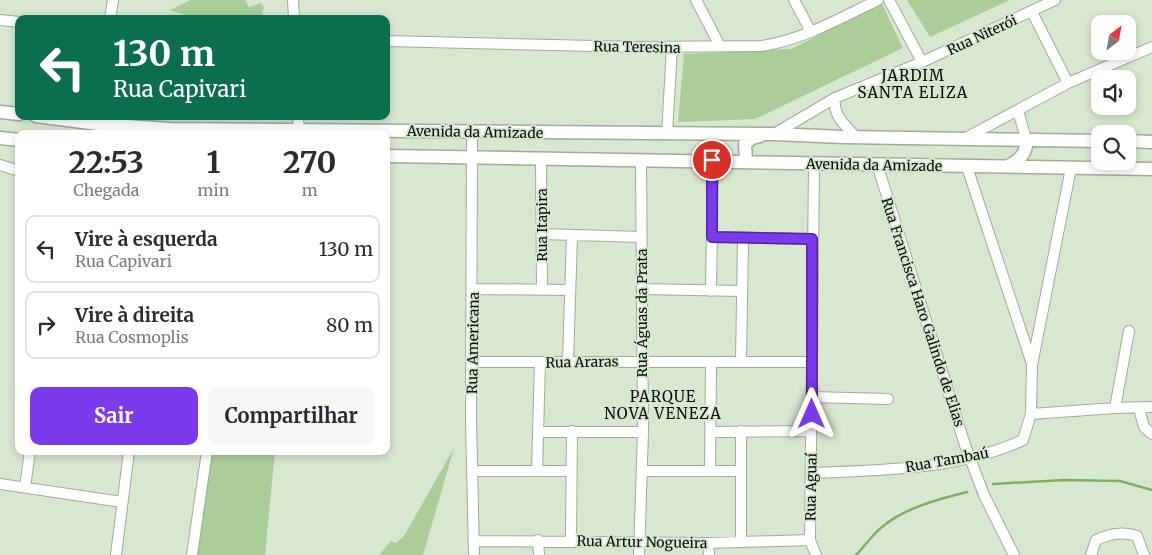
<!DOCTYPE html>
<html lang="pt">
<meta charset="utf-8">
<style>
body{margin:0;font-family:Merriweather,serif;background:#f7f7f7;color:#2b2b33;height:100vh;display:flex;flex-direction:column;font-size:19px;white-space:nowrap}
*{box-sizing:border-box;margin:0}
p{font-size:16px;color:#7c7c81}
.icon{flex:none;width:28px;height:28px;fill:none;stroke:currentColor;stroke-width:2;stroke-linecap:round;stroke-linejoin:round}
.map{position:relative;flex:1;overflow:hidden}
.side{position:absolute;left:15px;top:130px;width:375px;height:325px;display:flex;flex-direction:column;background:#fff;border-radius:10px;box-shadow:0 2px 8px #0003}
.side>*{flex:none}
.guide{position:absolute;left:15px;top:15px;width:375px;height:105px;border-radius:10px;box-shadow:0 2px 8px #0003;background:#0b6e4f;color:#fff;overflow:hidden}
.needle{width:32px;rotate:31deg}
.controls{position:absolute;left:1091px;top:15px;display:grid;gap:10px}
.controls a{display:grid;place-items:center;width:45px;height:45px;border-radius:10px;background:#fff;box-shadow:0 2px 8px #0003;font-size:25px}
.pin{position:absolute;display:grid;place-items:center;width:42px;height:42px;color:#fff;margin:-21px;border:2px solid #fff;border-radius:50%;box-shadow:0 1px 5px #0007}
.me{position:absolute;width:55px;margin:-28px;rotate:0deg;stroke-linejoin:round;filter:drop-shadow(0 0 4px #0008)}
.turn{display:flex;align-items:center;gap:18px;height:105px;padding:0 15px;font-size:22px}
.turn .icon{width:65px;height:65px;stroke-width:2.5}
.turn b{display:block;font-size:35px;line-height:42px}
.eta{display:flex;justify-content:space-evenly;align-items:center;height:85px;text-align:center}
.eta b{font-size:30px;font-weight:700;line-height:35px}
.cta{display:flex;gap:10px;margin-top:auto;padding:10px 15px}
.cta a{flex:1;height:58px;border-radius:10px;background:#7c3aed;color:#fff;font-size:20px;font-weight:700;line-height:58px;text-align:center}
.cta a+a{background:#f7f7f7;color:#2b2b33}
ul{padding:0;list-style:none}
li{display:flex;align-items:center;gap:15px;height:68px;margin:0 10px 8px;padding:0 5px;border:2px solid #e1e1e2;border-radius:10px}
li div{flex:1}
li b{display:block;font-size:19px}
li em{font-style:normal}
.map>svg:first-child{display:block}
</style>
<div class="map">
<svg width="1152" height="555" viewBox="0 0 1152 555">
<rect width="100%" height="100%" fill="#d8e7d0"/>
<path fill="#abcd98" d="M191,0H245L249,7L261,3L264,7L260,19H196L170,10Z
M907,0H1010L930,37Z
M882,4L903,48L755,119L678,122L684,54L791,49Z
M454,448L423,555H379L391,541L396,543L404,536Z
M208,451H275L265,555H193Z"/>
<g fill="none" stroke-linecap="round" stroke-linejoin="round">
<path stroke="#7eb15d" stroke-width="2.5" d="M993,484L1065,480L1120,481L1152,490
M856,555C865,546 872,535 882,527C904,508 939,499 967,492"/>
<g stroke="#9fad97" stroke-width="12">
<path id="minor" d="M293,0L294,19
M696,0L720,46
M794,0L811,32
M889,0L922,62
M1032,12L1068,83
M110,19L113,0
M0,20L19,22
M386,41L640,47L761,46C803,40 840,18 878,0
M835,98C833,116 844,124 856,137
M1018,110L1026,139
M298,116L299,134
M472,132L471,419L474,555
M667,134L672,47
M774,134L835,98L922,62L1055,0
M964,139L1068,83L1152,47
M541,160L542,290
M877,164L965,445L984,495L1014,555
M0,165L19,171
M814,165L810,540L816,555
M967,167L1032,364
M542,234L641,237
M712,237L812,239
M473,289L570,290
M642,289L741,291
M711,291L713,161
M741,361L743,239
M473,362H811
M568,362L572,236
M812,397L888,399
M1115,408L1129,331
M1139,408L1144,427L1152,434
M1031,414L1115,408L1152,407
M741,431V541
M539,432H643
M710,432L811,431
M473,471H570
M537,471L540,362
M642,471H741
M710,471L711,362
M812,473C884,470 957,470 1023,440L1031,414L1032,365L1071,168
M0,484L122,502
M25,487L30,451
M538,540L539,555
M474,541L708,543L810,540
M571,541L572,431
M708,543L709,555
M116,555L129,451
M192,555L207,451
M639,555L643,432L641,160
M1091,555L1096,540C1110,534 1122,531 1137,536L1144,555"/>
</g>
<g stroke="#9fad97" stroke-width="15">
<path id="major" d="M0,112L19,114
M36,116L98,124L170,129L774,134L843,137L1100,141
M0,138L19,140
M1128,141L1152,142
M386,156L1152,169
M746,162L745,144L752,138L760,136
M1008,166C1019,161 1028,152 1026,139"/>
</g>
<use href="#minor" stroke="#fff" stroke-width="10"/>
<use href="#major" stroke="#fff" stroke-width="12"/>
</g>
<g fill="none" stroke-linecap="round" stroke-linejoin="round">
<g stroke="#51269a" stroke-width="12">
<path id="route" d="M712,160V237L812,239V414"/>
</g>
<use href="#route" stroke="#7c3aed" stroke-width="9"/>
</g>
<g text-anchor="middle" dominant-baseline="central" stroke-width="4" stroke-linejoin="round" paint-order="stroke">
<g font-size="14" fill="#090e07" stroke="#d8e7d0">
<text transform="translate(982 35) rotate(-25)">Rua Niterói</text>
<text transform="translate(637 47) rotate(1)">Rua Teresina</text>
<text transform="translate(475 132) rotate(1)">Avenida da Amizade</text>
<text transform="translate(874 165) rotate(1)">Avenida da Amizade</text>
<text transform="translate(542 225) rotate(-90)">Rua Itapira</text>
<text transform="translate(923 312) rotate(72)">Rua Francisca Haro Galindo de Elias</text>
<text transform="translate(642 313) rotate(-90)">Rua Águas da Prata</text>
<text transform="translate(473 343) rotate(-89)">Rua Americana</text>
<text transform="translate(582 362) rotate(-1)">Rua Araras</text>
<text transform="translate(947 460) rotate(-10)">Rua Tambaú</text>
<text transform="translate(811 487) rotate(-89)">Rua Aguaí</text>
<text transform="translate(642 542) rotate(1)">Rua Artur Nogueira</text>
</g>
<g font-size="15" letter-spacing="1" fill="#090e07" stroke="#d8e7d0">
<text x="913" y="75">JARDIM<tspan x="913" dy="17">SANTA ELIZA</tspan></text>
<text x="663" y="396">PARQUE<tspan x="663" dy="17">NOVA VENEZA</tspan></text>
</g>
</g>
</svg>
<div class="controls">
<a><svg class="needle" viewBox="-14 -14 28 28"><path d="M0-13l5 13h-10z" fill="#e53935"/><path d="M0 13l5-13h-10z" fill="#7c7c81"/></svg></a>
<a><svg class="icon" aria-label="sound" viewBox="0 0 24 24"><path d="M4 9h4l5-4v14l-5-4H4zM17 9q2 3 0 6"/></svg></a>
<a><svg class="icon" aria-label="search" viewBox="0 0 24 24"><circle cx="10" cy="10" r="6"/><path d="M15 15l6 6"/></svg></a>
</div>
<div class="pin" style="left:712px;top:160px;background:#d93025"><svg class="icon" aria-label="arrive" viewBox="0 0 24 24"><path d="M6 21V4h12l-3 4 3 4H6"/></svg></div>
<svg class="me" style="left:812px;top:414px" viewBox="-20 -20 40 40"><path d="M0-17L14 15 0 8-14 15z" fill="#7c3aed" stroke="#fff" stroke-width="4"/></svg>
<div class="guide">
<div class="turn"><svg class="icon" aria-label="left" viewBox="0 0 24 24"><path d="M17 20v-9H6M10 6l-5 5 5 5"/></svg><div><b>130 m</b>Rua Capivari</div></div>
</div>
<section class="side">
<div class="eta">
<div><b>22:53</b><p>Chegada</p></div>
<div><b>1</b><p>min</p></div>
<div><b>270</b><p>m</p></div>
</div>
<ul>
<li><svg class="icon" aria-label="left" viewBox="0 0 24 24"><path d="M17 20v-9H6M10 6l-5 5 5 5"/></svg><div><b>Vire à esquerda</b><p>Rua Capivari</p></div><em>130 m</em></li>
<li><svg class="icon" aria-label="right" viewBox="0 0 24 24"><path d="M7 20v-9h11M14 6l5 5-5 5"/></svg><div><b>Vire à direita</b><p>Rua Cosmoplis</p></div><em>80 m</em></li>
</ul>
<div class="cta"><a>Sair</a><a>Compartilhar</a></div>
</section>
</div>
